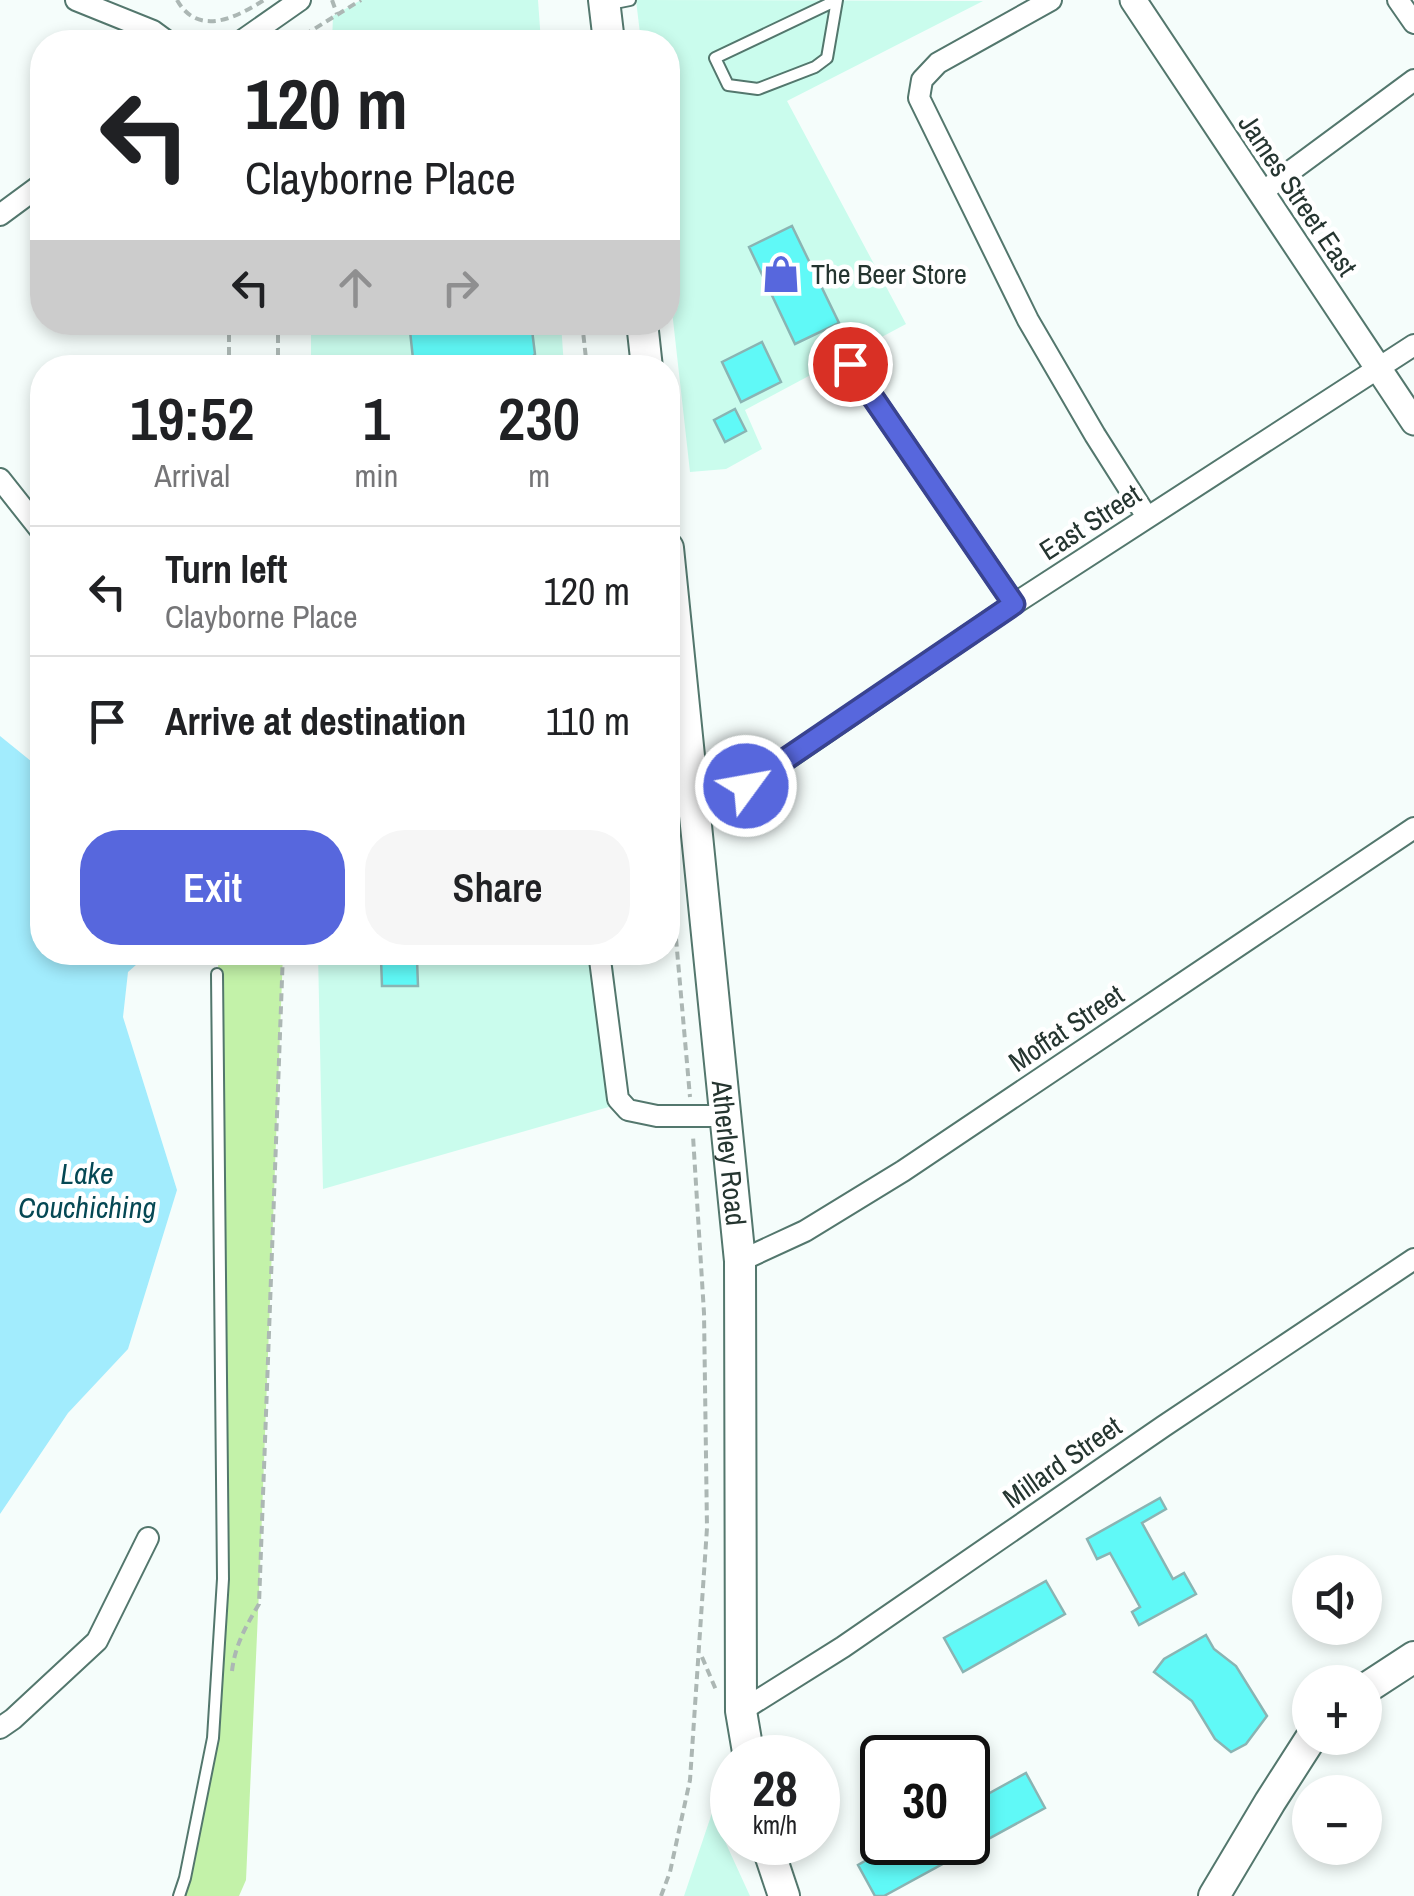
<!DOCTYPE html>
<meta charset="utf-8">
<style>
body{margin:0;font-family:"Archivo Narrow",sans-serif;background:#f6f6f6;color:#202124;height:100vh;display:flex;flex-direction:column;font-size:38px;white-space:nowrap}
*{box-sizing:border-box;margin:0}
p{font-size:32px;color:#757577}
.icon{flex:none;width:55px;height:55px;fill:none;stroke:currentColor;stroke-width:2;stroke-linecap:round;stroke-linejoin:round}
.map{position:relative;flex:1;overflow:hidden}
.sheet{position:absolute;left:30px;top:355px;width:650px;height:610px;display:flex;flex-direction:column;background:#fff;border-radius:40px;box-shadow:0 5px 15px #0003}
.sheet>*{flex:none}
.banner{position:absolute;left:30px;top:30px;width:650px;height:305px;border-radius:40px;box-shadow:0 5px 15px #0003;background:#fff;color:#202124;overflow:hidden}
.controls{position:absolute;left:1292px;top:1555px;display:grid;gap:20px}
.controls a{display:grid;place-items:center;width:90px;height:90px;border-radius:50%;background:#fff;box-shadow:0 5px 15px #0003;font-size:50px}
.speed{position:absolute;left:710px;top:1735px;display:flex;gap:20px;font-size:50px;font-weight:700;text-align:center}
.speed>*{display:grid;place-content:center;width:130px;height:130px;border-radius:50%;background:#fff;box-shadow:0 5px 15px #0003;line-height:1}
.speed small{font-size:25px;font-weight:400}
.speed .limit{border:5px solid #111;border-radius:15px;background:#fff;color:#111}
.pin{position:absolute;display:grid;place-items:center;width:85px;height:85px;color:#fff;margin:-42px;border:5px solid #fff;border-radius:50%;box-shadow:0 2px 10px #0007}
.me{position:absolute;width:110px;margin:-55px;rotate:58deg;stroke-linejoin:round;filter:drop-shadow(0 0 8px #0008)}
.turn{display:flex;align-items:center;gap:35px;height:210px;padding:0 50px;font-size:45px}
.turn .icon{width:130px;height:130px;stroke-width:2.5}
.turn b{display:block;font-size:70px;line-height:85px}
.lanes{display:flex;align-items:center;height:95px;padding:0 50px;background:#0003;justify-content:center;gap:50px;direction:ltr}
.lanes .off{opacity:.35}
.eta{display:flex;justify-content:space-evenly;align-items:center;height:170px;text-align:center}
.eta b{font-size:60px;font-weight:600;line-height:70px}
.action{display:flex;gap:20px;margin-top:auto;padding:20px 50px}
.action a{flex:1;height:115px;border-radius:40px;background:#5767dd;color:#fff;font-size:40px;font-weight:600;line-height:115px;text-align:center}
.action a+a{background:#f6f6f6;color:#202124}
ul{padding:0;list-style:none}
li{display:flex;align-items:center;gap:30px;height:130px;padding:0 50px;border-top:2px solid #e0e0e0}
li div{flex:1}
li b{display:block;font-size:38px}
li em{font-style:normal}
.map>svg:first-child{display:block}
</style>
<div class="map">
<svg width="1414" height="1896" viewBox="0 0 1414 1896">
<rect width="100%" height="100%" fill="#f5fdfb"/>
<path fill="#cafced" d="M361,0H538L541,42H332L333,16Z
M636,0L983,1L787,101L906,324L745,410L762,449L726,469L690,472L668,275V42H641Z
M311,323H561L564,367H311Z
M318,953H612L626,1102L323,1189Z
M712,1813L750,1896H684Z"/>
<path fill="#c3f2a9" d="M218,953H283L260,1568L246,1880L239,1896H179L213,1738L223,1579Z"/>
<path fill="#a2ecfd" d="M0,736L42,770V952L145,953V957L128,972L123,1017L177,1190L128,1349L68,1413L0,1514Z"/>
<path fill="#60f9f7" stroke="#8ab4b3" stroke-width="2.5" d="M792,226L839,323L795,344L749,247Z
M409,322H531L535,354L522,368H414Z
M762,342L781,382L741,402L722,362Z
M735,409L746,431L725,442L714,420Z
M381,959H417L418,986H382Z
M1160,1498L1166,1509L1142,1523L1173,1579L1184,1573L1196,1594L1139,1625L1132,1612L1140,1607L1110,1553L1097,1559L1087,1539Z
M1046,1581L1065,1614L963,1672L944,1638Z
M1206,1635L1214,1649L1236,1666L1267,1716L1246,1744L1231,1752L1215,1739L1192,1701L1154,1672L1164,1659Z
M1026,1773L1045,1808L884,1896H875L858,1865L898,1842H968V1805Z"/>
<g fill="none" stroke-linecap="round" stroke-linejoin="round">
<g stroke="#53776d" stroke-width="14">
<path id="service" d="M837,0L827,58L815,67L758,89L728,85L715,58Z
M610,4L630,0
M179,1896L185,1878L213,1738L223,1579L217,974"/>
</g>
<g stroke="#53776d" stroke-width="24">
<path id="minor" d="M76,0L153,31L168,42
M1051,0L938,63L922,80L919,98L1028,320L1095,435L1147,517
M1398,0L1414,23
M240,42L300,0
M1261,193L1414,80
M0,215L42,184
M850,364L1014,604
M0,479L42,532
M695,809L762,776L1014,604L1414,345
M599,952L618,1099L628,1110L657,1116H725
M740,1261L805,1231L903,1171L1414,828
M741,1711L843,1647L1164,1426L1414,1259
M0,1728L13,1719L97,1641L148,1538"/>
</g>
<g stroke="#53776d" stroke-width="29">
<path id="tertiary" d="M1133,0L1414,422"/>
</g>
<g stroke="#53776d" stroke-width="34">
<g id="secondary">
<path d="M604,0L609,42"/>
<path d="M642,322L647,368"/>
<path id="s1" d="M668,548L740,1261L741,1711L749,1758"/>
<path d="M1365,1689L1414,1657"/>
<path d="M766,1842L784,1896"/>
<path d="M1214,1896L1270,1802L1311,1738"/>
</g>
</g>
<path stroke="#acb7b4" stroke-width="4" stroke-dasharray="8 5" stroke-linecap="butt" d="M177,0C198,37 236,18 264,0
M332,0L337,14
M293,42L361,0
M278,322V368
M582,322L587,368
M229,368V322
M668,848L690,1097
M702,1657L716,1690
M232,1671C235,1645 246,1626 259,1604L283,952
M728,1768L732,1798
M661,1896L670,1872L690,1780L707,1528L704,1313L693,1136"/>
<use href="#service" stroke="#fff" stroke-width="10"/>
<use href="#minor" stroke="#fff" stroke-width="20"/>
<use href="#tertiary" stroke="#fff" stroke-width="25"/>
<use href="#secondary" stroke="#fff" stroke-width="30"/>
</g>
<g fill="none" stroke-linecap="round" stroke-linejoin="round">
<g stroke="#394390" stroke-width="25">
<path id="route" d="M746,786L1014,604L850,364"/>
</g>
<use href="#route" stroke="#5767dd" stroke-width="18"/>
</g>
<defs>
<g id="shop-bare" transform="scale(3)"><path d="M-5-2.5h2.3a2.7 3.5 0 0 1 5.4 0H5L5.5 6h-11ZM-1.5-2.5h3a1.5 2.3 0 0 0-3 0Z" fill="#5767dd" stroke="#fff" stroke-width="2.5" paint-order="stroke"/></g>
</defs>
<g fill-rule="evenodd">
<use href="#shop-bare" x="781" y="274"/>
</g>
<g text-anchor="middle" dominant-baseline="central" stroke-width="9" stroke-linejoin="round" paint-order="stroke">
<g font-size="28" fill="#253530" stroke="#fff">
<text transform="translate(1298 195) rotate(56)">James Street East</text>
<text transform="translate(1090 522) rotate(-33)">East Street</text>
<text transform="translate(1066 1028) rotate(-34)">Moffat Street</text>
<text stroke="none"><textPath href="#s1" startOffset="608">Atherley Road</textPath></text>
<text transform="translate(1062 1462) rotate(-35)">Millard Street</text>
</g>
<g font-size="28" fill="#253530" stroke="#fff" text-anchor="start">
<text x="811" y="274">The Beer Store</text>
</g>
<g font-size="30" font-style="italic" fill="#054854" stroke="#fff">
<text x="87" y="1173">Lake<tspan x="87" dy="34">Couchiching</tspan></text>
</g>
</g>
</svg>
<div class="controls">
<a><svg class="icon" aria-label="sound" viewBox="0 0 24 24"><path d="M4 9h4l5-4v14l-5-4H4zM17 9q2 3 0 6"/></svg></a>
<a>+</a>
<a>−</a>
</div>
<div class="speed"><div>28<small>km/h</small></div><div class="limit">30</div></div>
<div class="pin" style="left:850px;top:364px;background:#d93025"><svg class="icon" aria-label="arrive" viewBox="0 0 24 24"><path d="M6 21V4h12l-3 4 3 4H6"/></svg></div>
<svg class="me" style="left:746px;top:786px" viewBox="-20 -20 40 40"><circle r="17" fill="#5767dd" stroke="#fff" stroke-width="3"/><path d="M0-11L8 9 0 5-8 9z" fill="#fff"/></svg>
<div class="banner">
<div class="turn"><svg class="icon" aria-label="left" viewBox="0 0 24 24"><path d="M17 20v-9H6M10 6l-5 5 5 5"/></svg><div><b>120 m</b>Clayborne Place</div></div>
<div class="lanes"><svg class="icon" aria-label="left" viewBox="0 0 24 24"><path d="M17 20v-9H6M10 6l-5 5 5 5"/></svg><svg class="icon off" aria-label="ahead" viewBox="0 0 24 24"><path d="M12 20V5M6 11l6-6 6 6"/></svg><svg class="icon off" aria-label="right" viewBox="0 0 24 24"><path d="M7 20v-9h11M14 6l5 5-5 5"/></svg></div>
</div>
<section class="sheet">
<div class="eta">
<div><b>19:52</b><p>Arrival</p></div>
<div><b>1</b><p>min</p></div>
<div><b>230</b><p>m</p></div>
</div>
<ul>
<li><svg class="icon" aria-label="left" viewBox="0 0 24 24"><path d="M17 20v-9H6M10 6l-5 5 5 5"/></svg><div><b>Turn left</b><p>Clayborne Place</p></div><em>120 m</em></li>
<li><svg class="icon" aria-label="arrive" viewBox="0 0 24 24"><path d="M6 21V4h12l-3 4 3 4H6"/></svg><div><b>Arrive at destination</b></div><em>110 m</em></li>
</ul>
<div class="action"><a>Exit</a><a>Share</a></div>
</section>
</div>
